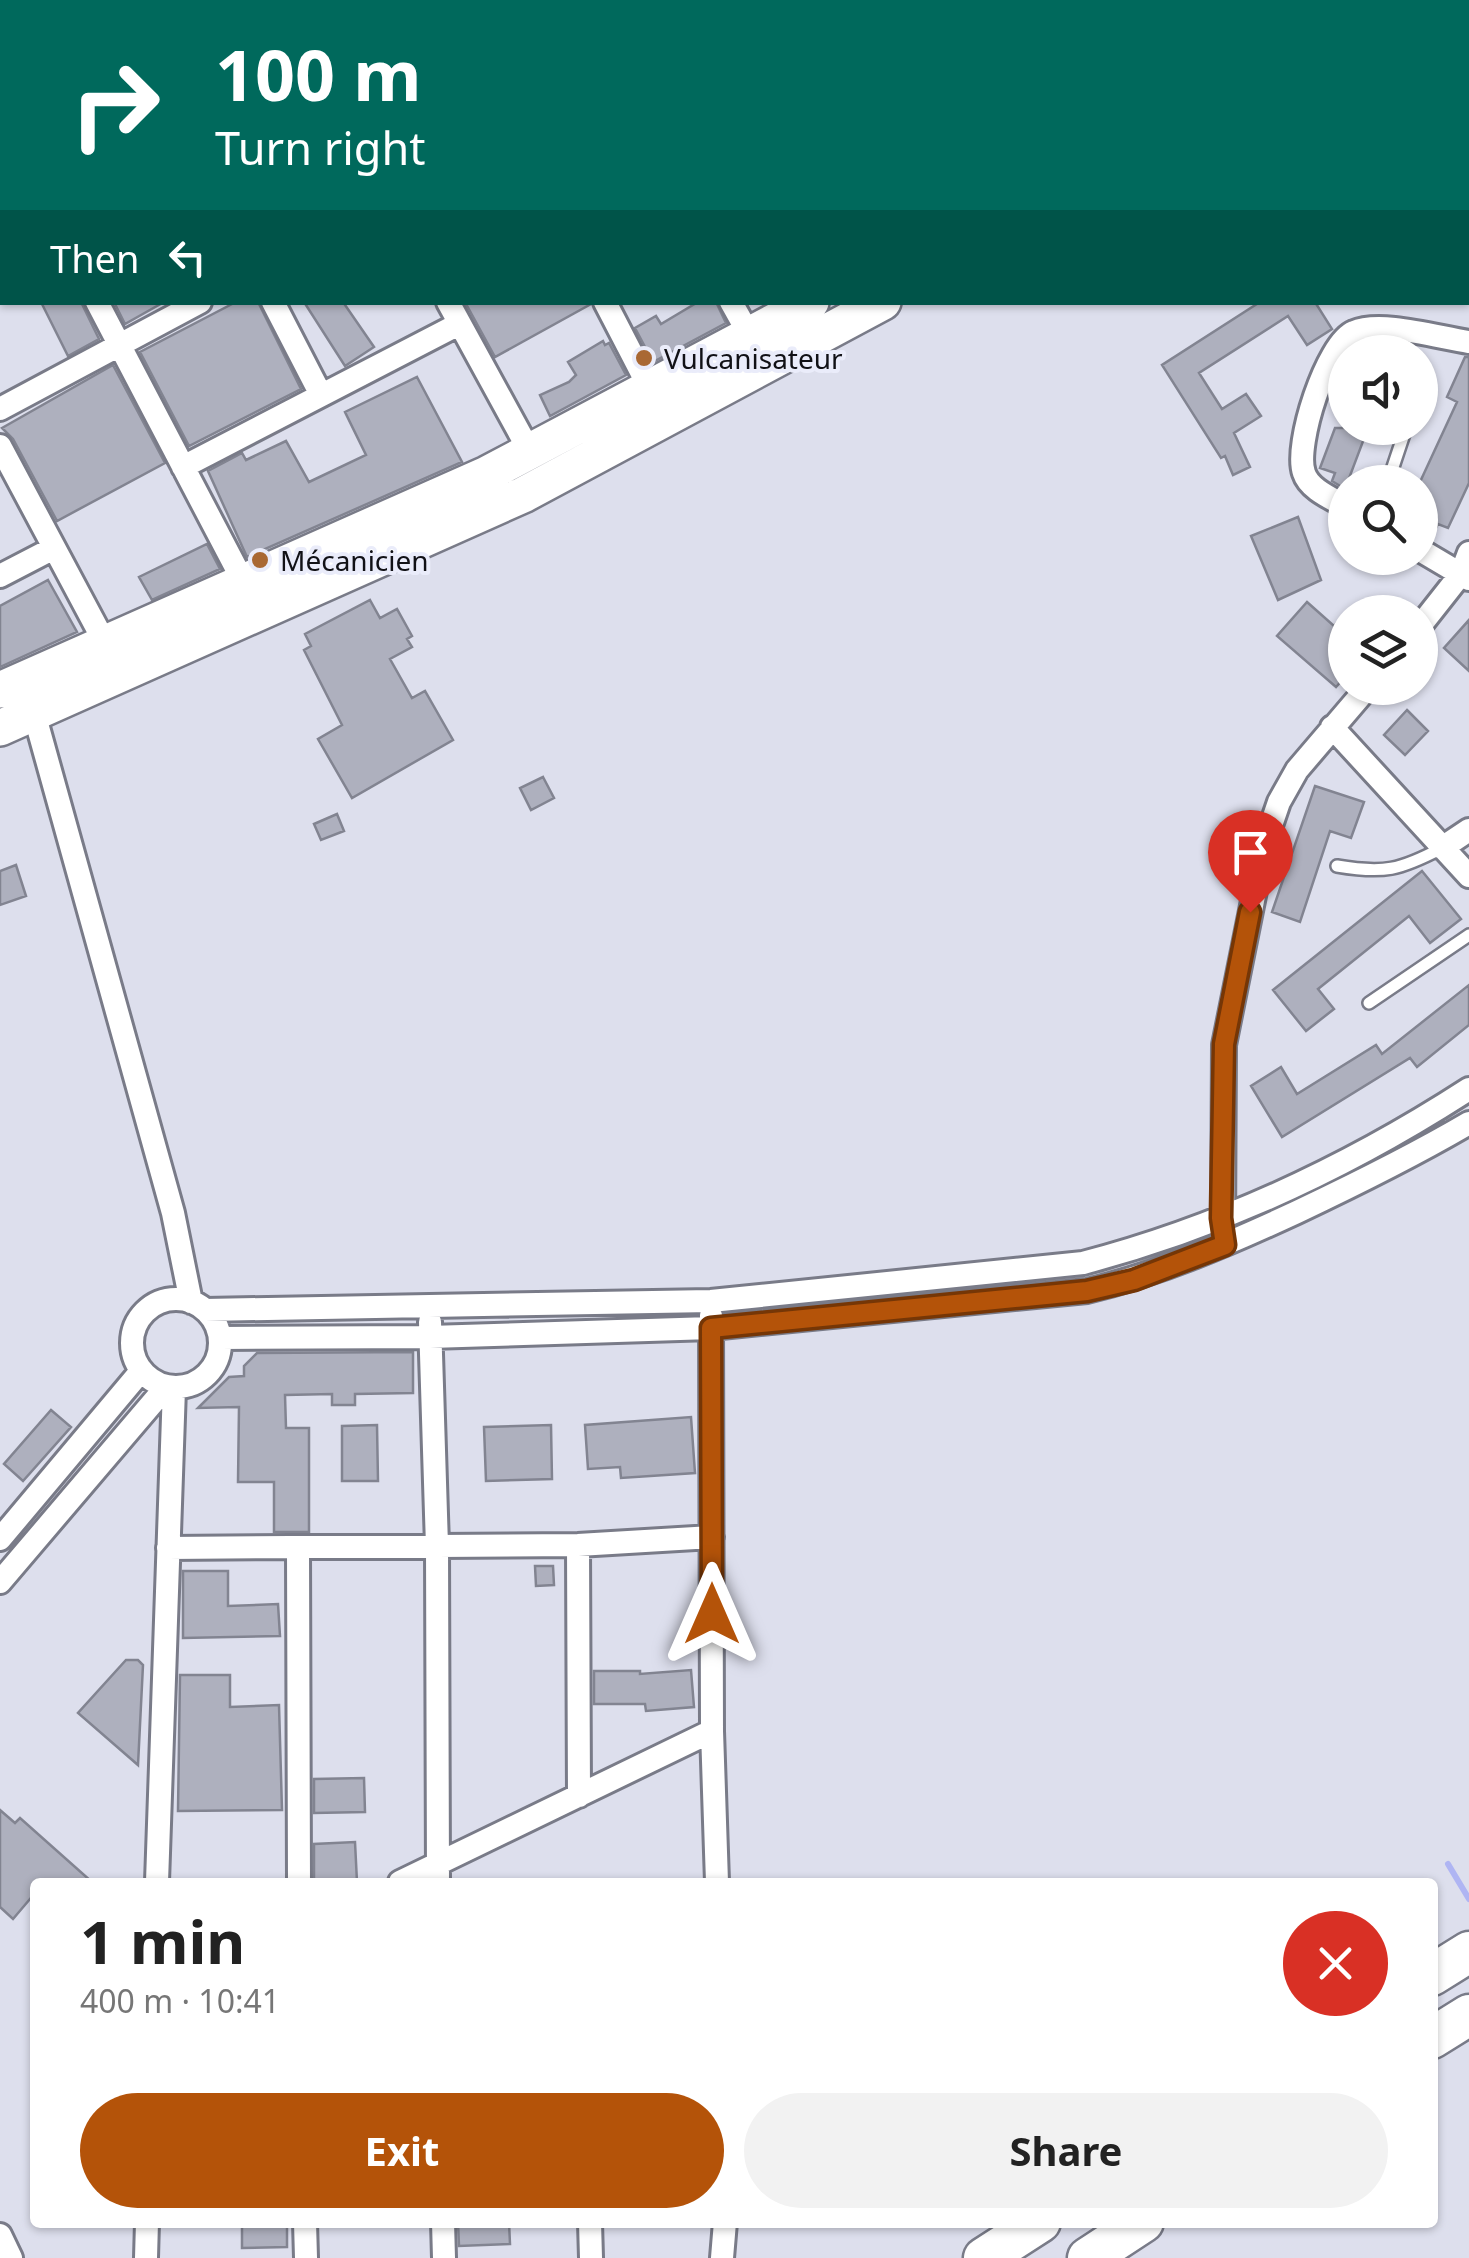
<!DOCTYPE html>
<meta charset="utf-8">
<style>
body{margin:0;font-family:"Noto Sans",sans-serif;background:#f2f2f2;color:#222;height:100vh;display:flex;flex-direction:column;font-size:38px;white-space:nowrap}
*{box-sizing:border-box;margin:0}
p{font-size:32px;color:#767676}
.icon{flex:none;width:55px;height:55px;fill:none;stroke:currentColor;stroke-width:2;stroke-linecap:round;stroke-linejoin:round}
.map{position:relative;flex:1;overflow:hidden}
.details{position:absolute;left:30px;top:1878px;width:1408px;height:350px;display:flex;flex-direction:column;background:#fff;border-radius:10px;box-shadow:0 2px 8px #0004}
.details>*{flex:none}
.top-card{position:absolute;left:0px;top:0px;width:1470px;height:305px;box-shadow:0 2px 8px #0004;background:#00695c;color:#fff;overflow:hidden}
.fabs{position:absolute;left:1328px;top:335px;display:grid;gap:20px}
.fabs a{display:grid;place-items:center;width:110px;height:110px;border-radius:50%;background:#fff;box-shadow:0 2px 8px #0004;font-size:50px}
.pin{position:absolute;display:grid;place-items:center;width:85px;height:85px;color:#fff;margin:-102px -42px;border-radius:50% 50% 50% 0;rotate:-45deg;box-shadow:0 0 10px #0007}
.pin .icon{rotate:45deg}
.me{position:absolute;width:110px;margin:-55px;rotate:0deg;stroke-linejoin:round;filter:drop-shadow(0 0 8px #0008)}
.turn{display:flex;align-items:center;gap:35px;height:210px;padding:0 50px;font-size:45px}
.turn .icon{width:130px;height:130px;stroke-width:2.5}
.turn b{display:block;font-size:70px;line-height:85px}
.then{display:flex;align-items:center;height:95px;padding:0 50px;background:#0003;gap:20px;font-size:38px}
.round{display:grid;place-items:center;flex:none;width:105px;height:105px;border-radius:52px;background:#f2f2f2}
.overview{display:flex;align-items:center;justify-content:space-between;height:170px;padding:0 50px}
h1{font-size:60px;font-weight:700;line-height:75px}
.cta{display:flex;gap:20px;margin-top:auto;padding:20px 50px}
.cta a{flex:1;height:115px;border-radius:60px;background:#b45309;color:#fff;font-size:40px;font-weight:700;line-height:115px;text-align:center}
.cta a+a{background:#f2f2f2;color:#222}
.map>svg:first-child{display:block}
</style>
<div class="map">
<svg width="1469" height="2258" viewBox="0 0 1469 2258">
<rect width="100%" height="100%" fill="#dddfed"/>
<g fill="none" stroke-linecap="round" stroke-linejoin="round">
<path stroke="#afb5f3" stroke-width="6" d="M1448,1864L1469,1899"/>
</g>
<path fill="#aeb0be" stroke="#828491" stroke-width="2.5" d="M41,302H81L99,339L68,356Z
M114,302H164L125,324Z
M236,302H258L301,389L189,446L140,352Z
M304,302H343L374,347L345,366Z
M465,302H590L591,304L495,357Z
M698,302H716L726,323L653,362L635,328L656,316L661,324Z
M1260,302H1315L1332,329L1307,345L1288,316L1199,373L1222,409L1246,394L1261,416L1234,433L1250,467L1233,475L1225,456L1221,458L1162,365Z
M603,341L605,345L609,343L626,375L550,416L540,395L569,382L576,375L568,362Z
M1465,357H1469V483L1448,528L1438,524L1434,532L1420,526V482L1457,402L1447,397Z
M113,365L165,463L57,521L13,439L2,428Z
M417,377L462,462L247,557L208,471L242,453L246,460L286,441L309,482L366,455L345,412Z
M1335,428H1368L1345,489L1332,481L1335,473L1320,468Z
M1298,517L1321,580L1278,600L1251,536Z
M207,544L220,569L152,600L139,577Z
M48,580L77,632L0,667V606Z
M370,600L380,618L397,609L412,636L407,639L412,647L390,659L412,698L425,691L453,740L352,798L318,739L342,725L304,650L311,646L305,634Z
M1307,602L1334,626L1345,614V677L1336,687L1277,636Z
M1469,620V671L1444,648Z
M1407,710L1428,731L1405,755L1384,735Z
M543,777L554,798L531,810L520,788Z
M1315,786L1364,802L1351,838L1330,831L1300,922L1272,912Z
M337,814L344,831L321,840L314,824Z
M16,865L26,896L0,905V871Z
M1422,871L1461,919L1430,943L1409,916L1318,989L1334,1009L1306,1031L1273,990Z
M1469,985V1025L1417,1067L1410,1058L1282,1137L1251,1086L1281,1067L1297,1094L1376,1045L1382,1054Z
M413,1352V1393L355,1394V1405H332V1394L285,1395L286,1428H309V1532H274V1482H238L239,1407L198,1408L229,1377L244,1376V1366L257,1353Z
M51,1410L71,1427L23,1481L4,1464Z
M691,1417L695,1473L621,1478L620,1467L588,1469L585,1425Z
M377,1425L378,1481H342V1426Z
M551,1425L552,1479L486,1481L484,1427Z
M535,1566H553L554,1585L536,1586Z
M183,1571H228V1606L278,1604L280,1636L183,1638Z
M126,1660H138L143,1665L138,1765L78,1713Z
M691,1670L694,1707L646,1711L645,1704H594V1671H640V1674Z
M180,1675H230V1707L279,1705L282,1810L178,1811Z
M364,1778L365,1812L314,1813V1779Z
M0,1810L15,1823L20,1818L92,1882H35V1893L13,1919L0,1907Z
M355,1842L357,1882H314V1844Z
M242,2222H287V2247L242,2248Z
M458,2222H509L510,2244L459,2246Z"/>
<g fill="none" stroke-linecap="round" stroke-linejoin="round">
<g stroke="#797b88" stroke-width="16">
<path id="service" d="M1388,482L1406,428
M1337,866C1384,874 1400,870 1442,848
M1369,1003L1469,935"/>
</g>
<g stroke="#797b88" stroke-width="28">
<path id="minor" d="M155,0L158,2
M684,0L689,2
M1088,0L1091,2
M191,2L197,0
M285,2L289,0
M535,2L539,0
M908,2L911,0
M1283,2L1288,0
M1468,45L1469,47
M0,95L2,103
M1468,171L1469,170
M0,291L2,290
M97,302L244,583
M273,302L321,395
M448,302L530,452
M605,302L650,389
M731,302L750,336
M0,409L200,302
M0,446L105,643
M183,467L459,324
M1345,506C1331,498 1309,489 1304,473C1294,445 1327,343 1354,332C1381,320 1440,338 1469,342
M1420,550L1469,579
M0,576L52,549
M1420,626L1461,574L1469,553
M34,713L173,1213L191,1302
M1332,727L1469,876
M1442,848L1469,830
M1223,1232L1224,1045L1264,846L1279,802L1297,770L1367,688
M132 1343a44 44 0 1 1 88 0a44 44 0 1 1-88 0Z
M205,1310L711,1301L1083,1263C1220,1227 1350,1166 1469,1089
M711,1316L712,1731L717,1882
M430,1322L437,1546L438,1882
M220,1338L430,1337L711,1328L1087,1291C1161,1273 1228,1244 1297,1212C1356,1184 1413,1156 1469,1123
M0,1539L141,1371
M578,1545L579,1796
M168,1548L578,1545L712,1537
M298,1549L299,1882
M0,1582L166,1387
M157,1882L174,1388
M400,1882L712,1731
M305,2222L306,2258
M443,2222L444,2258
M590,2222L591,2258
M0,2235L11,2258
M146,2258L147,2222
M722,2258L725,2222"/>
</g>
<g stroke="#797b88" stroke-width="32">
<path id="tertiary" d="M120,0V2
M0,136L2,135"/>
</g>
<g stroke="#797b88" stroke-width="40">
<path id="primary" d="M1366,2L1371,0
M1432,2L1437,0
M0,690L487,474L811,302
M0,728L523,495L883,302"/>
</g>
<g stroke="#797b88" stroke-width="45">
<path id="motorway" d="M1432,1975L1469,1952
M1432,2038L1469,2015
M984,2258L1040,2222
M1088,2258L1143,2222"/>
</g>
<use href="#service" stroke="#fff" stroke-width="11"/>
<use href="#minor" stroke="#fff" stroke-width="22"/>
<use href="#tertiary" stroke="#fff" stroke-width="28"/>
<use href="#primary" stroke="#fff" stroke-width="35"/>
<use href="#motorway" stroke="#fff" stroke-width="40"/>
</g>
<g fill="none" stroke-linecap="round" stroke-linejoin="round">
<g stroke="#753606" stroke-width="25">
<path id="route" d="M712,1614L711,1328L1087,1291L1134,1280L1225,1245L1221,1218L1224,1044L1250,912"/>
</g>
<use href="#route" stroke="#b45309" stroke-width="18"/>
</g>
<g fill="#a96833" stroke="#eaecfa" stroke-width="4">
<circle cx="644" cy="358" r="10"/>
<circle cx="260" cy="560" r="10"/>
</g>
<g text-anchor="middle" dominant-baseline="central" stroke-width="8" stroke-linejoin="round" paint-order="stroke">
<g font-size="28" fill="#111116" stroke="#eaecfa" text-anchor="start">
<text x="664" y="358">Vulcanisateur</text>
<text x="280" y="560">Mécanicien</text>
</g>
</g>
</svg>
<div class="fabs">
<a><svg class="icon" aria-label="sound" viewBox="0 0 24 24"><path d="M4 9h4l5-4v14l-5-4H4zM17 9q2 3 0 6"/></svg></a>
<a><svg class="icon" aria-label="search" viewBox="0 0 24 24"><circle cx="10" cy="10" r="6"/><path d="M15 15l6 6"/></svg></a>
<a><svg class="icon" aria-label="layers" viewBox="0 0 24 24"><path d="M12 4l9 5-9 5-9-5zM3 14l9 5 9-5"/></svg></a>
</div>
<div class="pin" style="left:1250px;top:912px;background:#d93025"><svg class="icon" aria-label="arrive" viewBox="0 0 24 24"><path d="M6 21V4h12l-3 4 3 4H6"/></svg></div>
<svg class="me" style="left:712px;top:1614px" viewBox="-20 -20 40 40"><path d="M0-17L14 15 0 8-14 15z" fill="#b45309" stroke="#fff" stroke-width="4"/></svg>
<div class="top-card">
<div class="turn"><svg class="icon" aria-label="right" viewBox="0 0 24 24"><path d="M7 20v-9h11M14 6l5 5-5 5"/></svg><div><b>100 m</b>Turn right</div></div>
<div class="then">Then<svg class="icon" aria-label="left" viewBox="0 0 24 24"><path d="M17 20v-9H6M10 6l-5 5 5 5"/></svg></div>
</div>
<section class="details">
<div class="overview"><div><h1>1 min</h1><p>400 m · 10:41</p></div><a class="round" style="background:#d93025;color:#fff"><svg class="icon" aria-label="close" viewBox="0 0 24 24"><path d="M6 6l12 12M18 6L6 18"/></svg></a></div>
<div class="cta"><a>Exit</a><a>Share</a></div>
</section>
</div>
